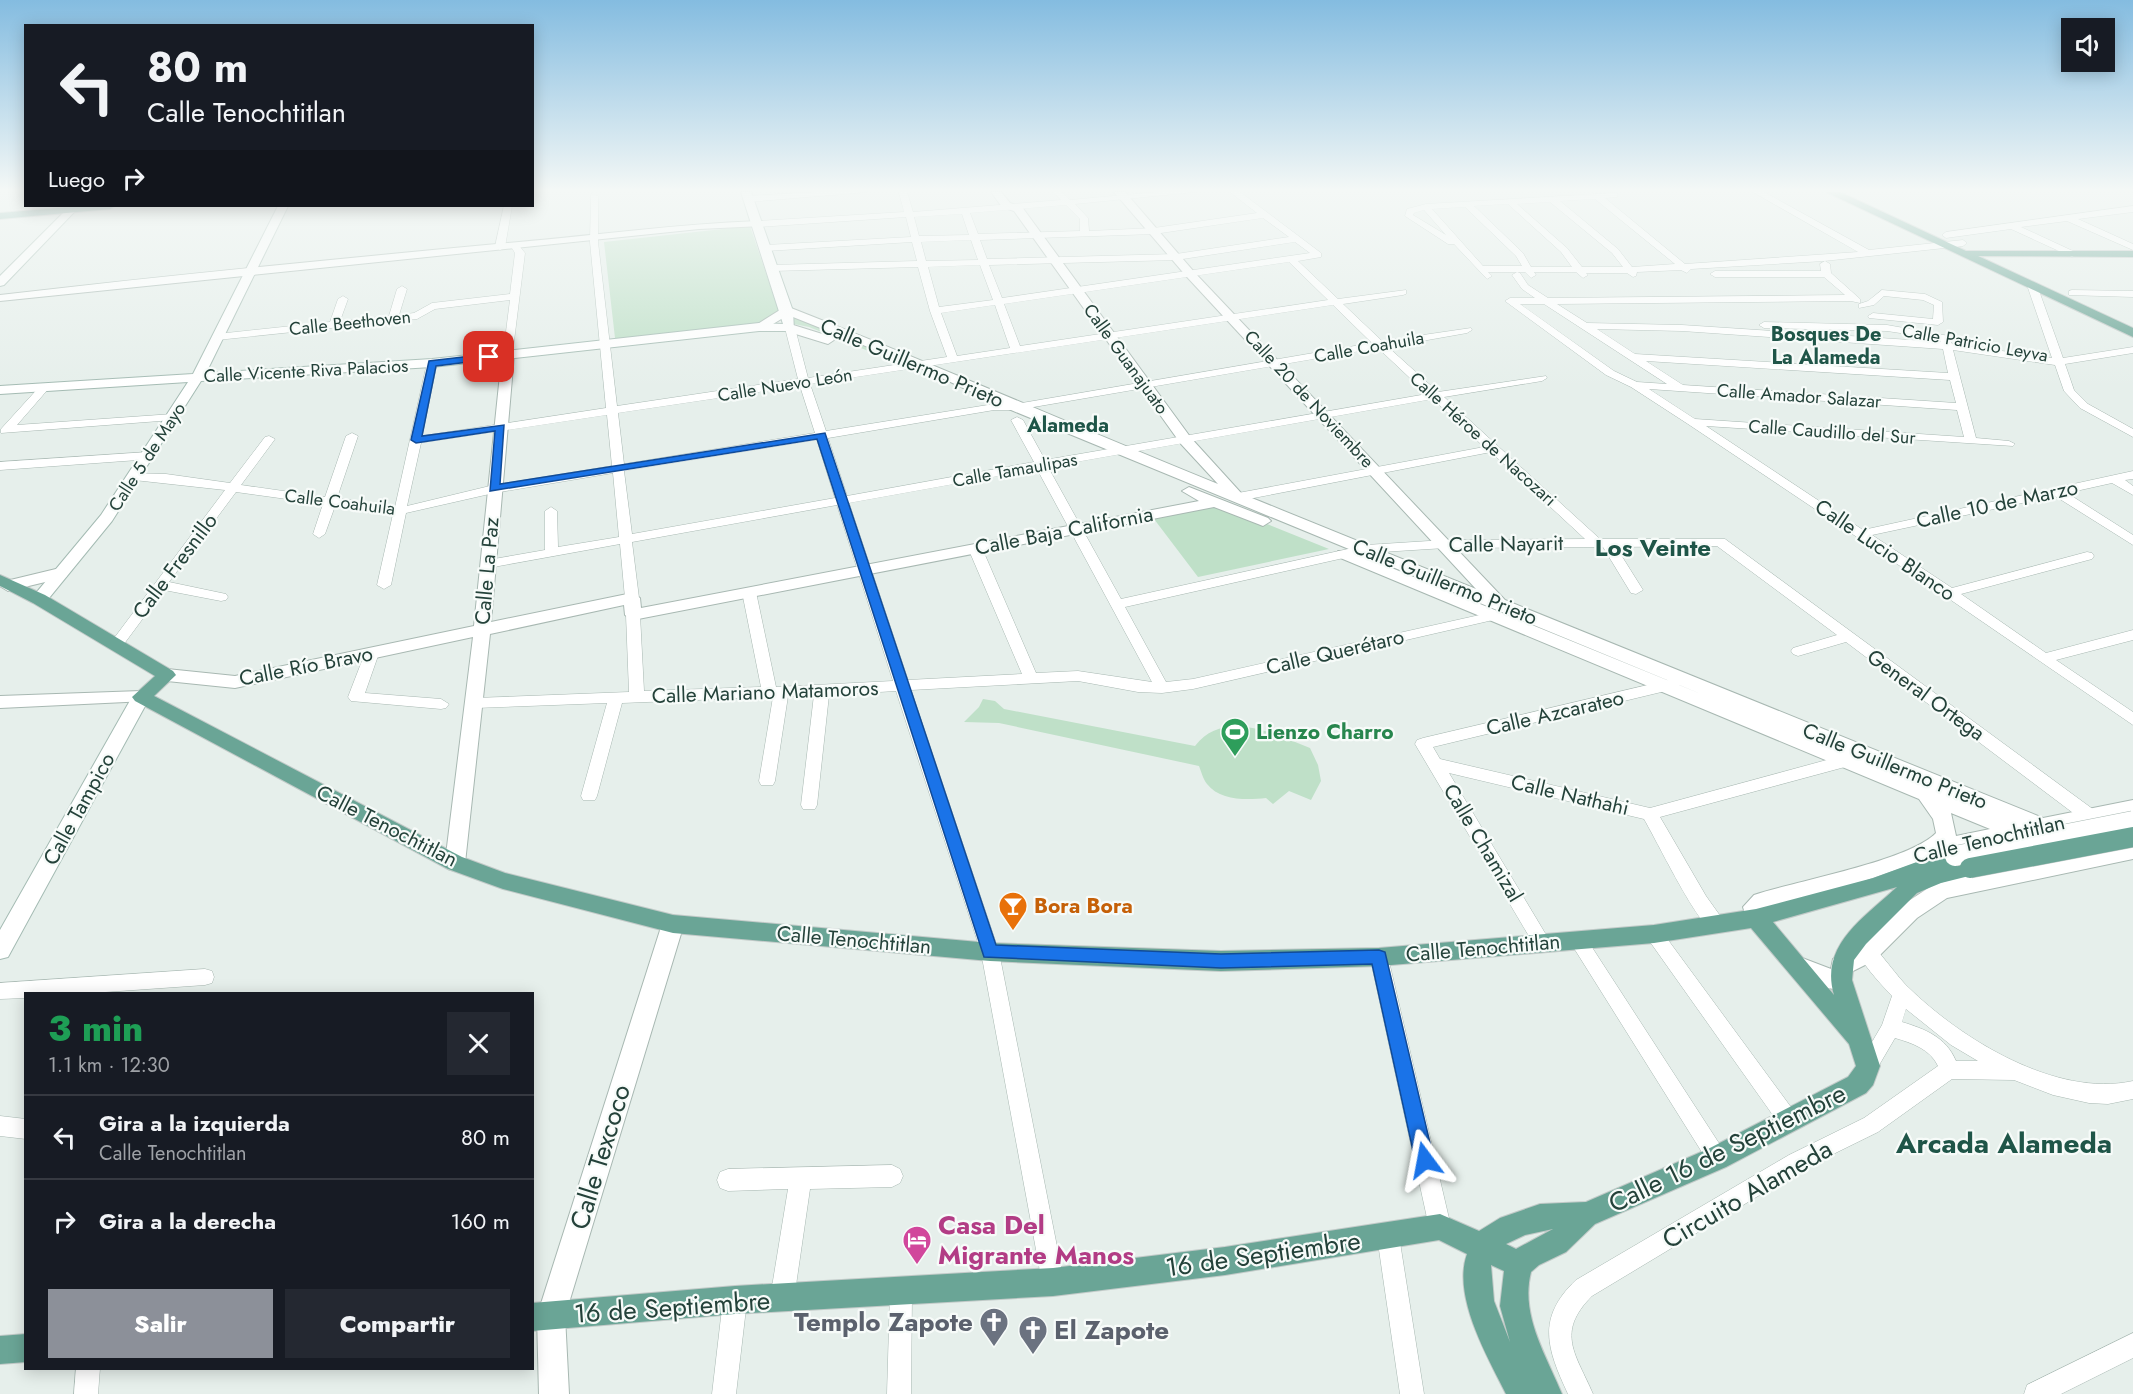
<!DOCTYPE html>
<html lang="es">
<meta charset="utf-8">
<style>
body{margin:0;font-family:Jost,sans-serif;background:#242831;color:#f1f3f6;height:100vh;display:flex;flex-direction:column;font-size:22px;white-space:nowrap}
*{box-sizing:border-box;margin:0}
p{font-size:20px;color:#9ea1a6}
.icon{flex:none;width:33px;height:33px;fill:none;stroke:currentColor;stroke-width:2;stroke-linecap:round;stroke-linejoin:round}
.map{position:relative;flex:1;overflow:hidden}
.sheet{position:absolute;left:24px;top:992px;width:510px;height:378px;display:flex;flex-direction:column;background:#171b24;border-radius:0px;box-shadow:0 3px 15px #0003}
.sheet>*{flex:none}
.top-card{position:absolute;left:24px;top:24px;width:510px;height:183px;border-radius:0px;box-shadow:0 3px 15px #0003;background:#171b24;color:#f1f3f6;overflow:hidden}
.fabs{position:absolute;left:2061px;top:18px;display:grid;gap:12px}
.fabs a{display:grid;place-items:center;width:54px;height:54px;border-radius:0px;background:#171b24;box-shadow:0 3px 15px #0003;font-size:30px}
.pin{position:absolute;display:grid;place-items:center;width:51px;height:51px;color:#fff;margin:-26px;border-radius:12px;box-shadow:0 3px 9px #0006}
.me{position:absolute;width:66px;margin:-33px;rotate:347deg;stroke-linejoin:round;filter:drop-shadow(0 0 4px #0008)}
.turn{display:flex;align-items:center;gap:21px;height:126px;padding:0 24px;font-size:27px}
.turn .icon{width:78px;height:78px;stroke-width:2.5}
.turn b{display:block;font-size:42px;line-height:51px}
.then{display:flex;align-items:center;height:57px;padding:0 24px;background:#0003;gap:12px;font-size:22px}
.round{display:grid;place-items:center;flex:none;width:63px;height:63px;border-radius:0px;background:#242831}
.summary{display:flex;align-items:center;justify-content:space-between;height:102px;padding:0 24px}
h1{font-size:36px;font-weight:800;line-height:45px;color:#1e9e55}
.button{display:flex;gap:12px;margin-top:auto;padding:12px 24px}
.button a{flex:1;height:69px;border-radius:0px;background:#8c9099;color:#fff;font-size:24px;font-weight:800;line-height:69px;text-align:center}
.button a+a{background:#242831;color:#f1f3f6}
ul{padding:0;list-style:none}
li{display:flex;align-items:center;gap:18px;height:84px;padding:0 24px;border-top:2px solid #363941}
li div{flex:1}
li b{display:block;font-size:22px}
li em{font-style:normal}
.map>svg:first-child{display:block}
</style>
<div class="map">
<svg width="2133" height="1394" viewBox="0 0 2133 1394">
<rect width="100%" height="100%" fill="#e6efeb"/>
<path fill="#bfe0c8" d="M750,226L779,312L771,319L755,324L625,341L615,338L604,242Z
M792,316L908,364L903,365L809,327L794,324Z
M1215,503L1329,549L1198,577L1151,515Z
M983,699L995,701L1004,709L1195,746C1224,708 1275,734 1310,748L1318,765L1321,781L1311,800L1289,791L1273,804L1266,798C1247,800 1220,801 1207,784C1203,779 1201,771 1199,766L999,723L964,722L979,707Z"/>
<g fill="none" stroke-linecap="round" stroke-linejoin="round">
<g stroke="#a8b8b2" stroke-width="1">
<path id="minor" d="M817,192H868L748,202L744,199L748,196Z
M899,192H907L913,212L1061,200L1053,192H1062L1070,200L1157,192H1195L1075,204L1088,218L1089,231L1154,228L1257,213L1230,192H1240L1321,253V257L1298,261L1338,299L1406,290V294L1403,295L1343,304L1382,341L1471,328L1472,330L1467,333L1388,347L1438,392L1546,376L1547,378L1542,381L1444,397L1600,539H1725L2105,818L2107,823L2105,828L2099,829L2093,828L1846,642L1798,656L1793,654L1791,651L1793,648L1837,635L1717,546L1616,547L1643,590L1636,594L1631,593L1603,547L1445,548L1366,553L1125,607L1166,682L1193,679L1493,612L1500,616L1493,620L1193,689L1162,693L1138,692L1078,681L911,690L999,952L1064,1282L1061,1290L1053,1293L1045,1290L1042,1282L981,952L896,691L829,695L817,805L815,809H803L801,805L814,695L788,696L775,781L773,785H761L759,781L773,697L622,703L597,796L595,800H583L581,796L607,703L475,708L467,703L475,698L629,692L626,615L633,611L640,615L644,691L761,687L742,592L749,588L756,592L776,687L893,681L837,505L632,542L639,598L632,602L625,598L620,544L488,568L481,564L488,560L545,550V511L551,507L557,511L558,547L619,537L613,473L494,493L406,513L391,585L384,589L377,585L393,514L335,506L325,534L319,538L313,534L323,504L236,492L169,582L226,594L228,597L226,600L221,601L164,590L121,648H111L109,645L225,490L134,480L130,479V473L166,474L230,483L265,437L269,436L275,439L241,485L325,497L346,436L352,433L358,436L337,498L395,507L427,363L432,360L437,363L422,436L606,408L590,242L591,194L598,196V242L617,406L798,379L785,328L790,325L795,328L808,378L947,357L930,311L918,267L772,271L767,268L772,265L917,261L912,242L766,251L761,248L766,245L911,237L906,217L758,227L754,224L758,221L904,212ZM1066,205L1080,219V231L978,234L970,213ZM962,214L969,235L919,236L914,217ZM1263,218L1289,237L1176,254L987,259L980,240L1154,234ZM971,240L978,260L926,261L921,242ZM1295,242L1310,253L1002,298L989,265L1176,260ZM1289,262L1328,300L1020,346L1004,304ZM980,265L993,300L939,307L928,267ZM995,305L1010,348L957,356L941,313ZM1333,305L1372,343L1016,404H994L826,431L810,384ZM1378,348L1427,394L1045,460L1023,420L1017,417L1011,420L1034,462L847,496L828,438L994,410H1016ZM800,386L815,433L624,464L618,413ZM1433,399L1484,447L1238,493L1232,497L1238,501L1491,452L1585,539L1445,540L1366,545L1121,599L1048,467ZM607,415L612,466L494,485L407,506L421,443ZM817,440L835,498L632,534L624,471ZM1037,469L1152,682L1078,671L1036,673L982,548L975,544L968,548L1022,674L908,680L849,503Z
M1753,192H1764L1869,250L1963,240L1967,243L1963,246L1824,261L1691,269L1687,273L1681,270L1637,272L1636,276L1633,277L1627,273H1586L1588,275L1583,278L1576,272H1534L1536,275L1531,278L1525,272H1488L1492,276L1487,279L1454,244H1448L1405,216L1407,209L1426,204L1614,193H1617V197L1605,198L1685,264L1858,252ZM1595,199L1675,264L1632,267L1618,249L1560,201ZM1550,202L1612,253L1623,267H1582L1567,248L1517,204ZM1508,204L1561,252L1572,267H1531L1523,253L1474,206ZM1465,207L1516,256L1522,266H1483L1432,209ZM1424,210L1446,235L1413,215L1414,213Z
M504,206H512L505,247L500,250L495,247Z
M2133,206V212L2078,219L2133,244V250L2067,221L2021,227L2075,252L2077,254L2072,257L2011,229L1946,238L1942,235L1946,232Z
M511,243H517L525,253L512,357L503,355L510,300L435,309L417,319L217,340L212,337L217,334L330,322L338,299L343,296L348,299L340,321L389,316L397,289L402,286L407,289L399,315L414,313L432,303L510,294L515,253L510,245Z
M1825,261L1830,264L1831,273L1860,299V303L1851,301L1557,304L1587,323L1682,325L1941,342L1940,339L1887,331L1764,328L1759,325L1764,322L1887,325L1949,336L1952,344L2052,358L2027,285L2032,282L2037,285L2063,358L2133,347V353L2065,364L2074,390L2088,404L2133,429V437L2080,408L2064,391L2055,365L1953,350L1976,438L2009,441L2015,444L2013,446L1706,426L1863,530L2133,471V479L2125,480L2133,486V495L2112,483L2067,493L2133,535V545L2055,496L1872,535L1952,588L2087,552L2092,553L2094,556L2092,559L1961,594L2046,653L2133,630V640L2056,660L2133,712V725L1945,596L1688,424L1631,387L1606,375L1505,301L1510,298H1535L1522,289L1512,275L1517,272L1520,273L1528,285L1548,298L1845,295L1824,277H1715L1710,274L1715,271H1821L1820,264ZM1520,304H1544L1667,384L1637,382L1614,371ZM1597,329L1682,331L1943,349L1948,373L1635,354ZM1646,361L1950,380L1956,403L1683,385ZM1649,389L1957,410L1964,437L1695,419Z
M1882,290L1925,294L1942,302L1943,322L1938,325L1869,318L1868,316L1873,313L1933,319L1934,305L1923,300L1884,296L1874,305L1859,308V304L1868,301Z
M2072,290L2133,291V297L2069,295V291Z
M45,384L50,387L17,425L173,414L179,417L173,420L1,433V429L41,385Z
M148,452L152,453V459L0,470V462Z
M372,648L379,653L365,693L441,699L449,704L446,708L441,709L351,701L348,697L365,653Z
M1673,679L1678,680L1680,684L1678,688L1433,747L1440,759L1650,808L1856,752L1862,754L1864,758L1862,762L1856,764L1660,817L1706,896L1726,924L1723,929C1719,931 1714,932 1710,929C1692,914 1658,843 1644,819L1449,773L1551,943L1548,948L1542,951L1536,948L1415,744L1417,740L1423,738Z
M1654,926L1660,929L1796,1114L1799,1121L1796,1128L1789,1131L1782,1128L1648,939L1645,934L1648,929Z
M1578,932L1584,935L1724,1151L1728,1158L1724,1165L1717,1168L1710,1165L1572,945L1569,940L1572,935Z
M1862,936C1871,939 1897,977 1908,987C1961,1039 2056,1098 2133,1081V1099L2108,1104L2089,1103L2053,1095L2014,1080L1952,1079L1878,1132L1803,1169L1592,1296C1555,1333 1576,1354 1593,1394H1568C1547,1349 1536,1318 1576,1280L1789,1155L1864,1118L1938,1066C1930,1049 1912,1043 1895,1038L1875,1072L1868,1075L1861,1072L1858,1066L1882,1025L1892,996C1877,980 1862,964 1853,944L1856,939ZM1906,1009L1951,1045L1978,1061H1956C1946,1037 1925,1029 1902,1022Z
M1379,949L1386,951L1388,957L1451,1227L1448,1235L1440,1238L1432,1235L1429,1227L1370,957L1372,951Z
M205,969L212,971L214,977L212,983L205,985L91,993H26V998L0,999V983Z
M0,1116L26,1119V1139L0,1136Z
M892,1165L900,1169L903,1176L900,1183L892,1187L810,1189L794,1299L790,1307L782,1311L774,1307L770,1299L788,1189L728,1191L720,1188L717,1180L720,1172L728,1169Z
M1388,1225L1396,1228L1399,1236L1424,1394H1400L1377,1236L1380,1228Z
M901,1281L909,1284L912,1292L911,1394H887L890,1292L893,1284Z
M735,1288L743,1292L747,1300L736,1394H712L723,1300L727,1292Z
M2133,1333V1358L2061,1394H2024L2027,1385Z
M76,1368H100L98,1394H74Z"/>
</g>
<g stroke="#a8b8b2" stroke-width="2">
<path id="tertiary" d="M991,192H1001L1010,203L1022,207L1191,438L1242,494L1476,589L1187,277L1114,192H1125L1195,273L1505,600L2043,818L2133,800V816L2065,829L2103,849L2133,843V859L1947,898L1917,918L1875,960L1849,973L1852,980L1849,987C1832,993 1794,983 1786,966L1789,959L1797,956L1831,969L1833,959L1859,946L1901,906L1933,885L1968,875L2050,859L2014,840L1936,856L1864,881L1769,908L1765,910L1767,918L1764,924L1756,927L1748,924L1743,907L1754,895C1796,881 1909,861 1936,833L1933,819L1919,799L1338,557L1336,554L1338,551H1350L1706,696L1011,410L918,367L788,315L763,330L753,327L783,308H791C934,364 1075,426 1218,484L1181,444L1014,211L1002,207ZM1951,813L1990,829L1956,836Z
M758,221L763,224L762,226L699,229L0,301V295C173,275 346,258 519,242C599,235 678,224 758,221Z
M790,324L832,337L834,340L828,344L786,331L784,328Z
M508,351L514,355L491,622L632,593L640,598L641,608L1199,501L1182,491L1189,487L1268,518L1271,521L1263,526L1258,524L1214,507L633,620L625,615L624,605L490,634L465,863L462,869L455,871L448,869L445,863L473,637L235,688L167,681L158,675L167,669L235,676L474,626L502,355Z
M60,568L68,573L66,577L8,591L0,586L2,582Z
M141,691L147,693L150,697L147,701L0,708V696Z
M673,915L681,918L684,924L565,1316L569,1394H539L537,1316L662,924L665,918Z"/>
</g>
<g stroke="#a4bbb3" stroke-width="2">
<path id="secondary" d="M741,192H751L793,311L794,331H759L432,367L201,381L112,521L45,603L39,604L31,599L101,515L188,382L0,394V386L193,374L278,206H288L206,373L432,359L759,323L783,324Z
M70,206H80L4,285L0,286V276Z
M141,691L147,693L150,697L8,957L0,959V930L132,697L135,693Z"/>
</g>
<g stroke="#c2cac8" stroke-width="2">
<path id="primary" d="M1826,192H1840L1966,251H2133V257L1978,256L2133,328V337Z
M82,206H115L110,209L0,219V213Z
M0,575L45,595L173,671L176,675L154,696L462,857L505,873L673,915L990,943L1221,951L1379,948L1654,925L1756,909L1873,878L1955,848L1962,850L1965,856L1963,861L1977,862L1980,868L1977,874L1941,883L1917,893L1866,944L1854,960L1852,980L1880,1066L1873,1085L1866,1093L1726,1167L1595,1224L1566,1252L1539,1265L1531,1272C1520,1315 1546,1355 1562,1394H1506C1487,1356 1452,1296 1467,1254L1439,1240L1225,1275L1053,1296L735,1314L532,1331V1303L735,1286L1053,1268L1225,1247L1440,1214L1479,1231L1500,1218L1540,1204L1586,1202L1708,1149L1848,1077L1856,1066L1849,1044L1751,928L1654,943L1379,966L1221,971L990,961L673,933L503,889L448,869L135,701L132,697L155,676L33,603L0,586ZM1897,887C1865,917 1819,945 1834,995L1773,922ZM1553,1229L1516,1249L1506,1244L1525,1235ZM1491,1265L1504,1271L1500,1306L1510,1342L1494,1301Z
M26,1334V1362L0,1364V1336Z"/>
</g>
<use href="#minor" fill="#fff" fill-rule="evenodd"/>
<use href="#tertiary" fill="#fff" fill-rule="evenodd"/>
<use href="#secondary" fill="#fff" fill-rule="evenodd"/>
<use href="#primary" fill="#6aa596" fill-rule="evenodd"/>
<g stroke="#a8b8b2" stroke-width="21" stroke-linecap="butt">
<path id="tertiary-bridge" d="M1955,856L2133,821"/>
</g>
<g stroke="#c2cac8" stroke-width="21" stroke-linecap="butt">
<path id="primary-bridge" d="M1970,868L2133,837"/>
</g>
<use href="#tertiary-bridge" stroke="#fff" stroke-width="20"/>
<use href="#primary-bridge" stroke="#6aa596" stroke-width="20"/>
</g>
<linearGradient id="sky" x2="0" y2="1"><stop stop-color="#84bce0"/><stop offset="0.49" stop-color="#f4f8f6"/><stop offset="1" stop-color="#f4f8f6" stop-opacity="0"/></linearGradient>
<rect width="2133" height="388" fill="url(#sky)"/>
<path fill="#1a73e8" stroke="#114b97" stroke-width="1.5" d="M489,354L493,355V359L436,366L422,436L504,425L500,484L825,433L996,945L1221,954L1379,950L1385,952L1434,1160L1432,1166L1425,1169L1418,1166L1415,1160L1372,964L1221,968L984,957L817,439L490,491L495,431L416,443L411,440L429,361Z"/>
<defs>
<g id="stadium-pin" transform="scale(1.5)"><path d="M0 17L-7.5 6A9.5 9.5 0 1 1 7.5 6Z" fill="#2e9e5b" stroke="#f7fbf9"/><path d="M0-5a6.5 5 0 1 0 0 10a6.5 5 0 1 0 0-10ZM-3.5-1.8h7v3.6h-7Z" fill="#fff"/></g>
<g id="bar-pin" transform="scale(1.5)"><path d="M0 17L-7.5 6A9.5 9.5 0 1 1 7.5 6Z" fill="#e8710a" stroke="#f7fbf9"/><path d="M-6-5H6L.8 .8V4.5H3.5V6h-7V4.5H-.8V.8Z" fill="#fff"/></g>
<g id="hotel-pin" transform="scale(1.5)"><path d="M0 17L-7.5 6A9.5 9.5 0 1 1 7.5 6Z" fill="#d1479c" stroke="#f7fbf9"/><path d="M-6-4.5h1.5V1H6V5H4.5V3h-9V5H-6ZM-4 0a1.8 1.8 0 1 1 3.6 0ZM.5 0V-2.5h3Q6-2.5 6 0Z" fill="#fff"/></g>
<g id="church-pin" transform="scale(1.5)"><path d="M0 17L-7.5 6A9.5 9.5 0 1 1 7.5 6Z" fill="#6b7280" stroke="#f7fbf9"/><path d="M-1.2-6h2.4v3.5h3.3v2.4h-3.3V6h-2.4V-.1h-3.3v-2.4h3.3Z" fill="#fff"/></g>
</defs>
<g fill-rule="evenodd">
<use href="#stadium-pin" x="1235" y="732"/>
<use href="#bar-pin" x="1013" y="906"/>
<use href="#hotel-pin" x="917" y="1240"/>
<use href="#church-pin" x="994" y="1322"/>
<use href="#church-pin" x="1033" y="1330"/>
</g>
<g text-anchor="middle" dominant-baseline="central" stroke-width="4.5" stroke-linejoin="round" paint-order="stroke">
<g font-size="18" fill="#24423a" stroke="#f7fbf9">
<text transform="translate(350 323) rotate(-6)">Calle Beethoven</text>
<text transform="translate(1975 343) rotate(10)">Calle Patricio Leyva</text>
<text transform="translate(1369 347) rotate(-10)">Calle Coahuila</text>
<text transform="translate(1126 359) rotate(54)">Calle Guanajuato</text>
<text transform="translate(306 371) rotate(-3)">Calle Vicente Riva Palacios</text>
<text transform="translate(785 385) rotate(-9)">Calle Nuevo León</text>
<text transform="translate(1799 396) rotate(4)">Calle Amador Salazar</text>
<text transform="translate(1309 399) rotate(47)">Calle 20 de Noviembre</text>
<text transform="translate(1832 432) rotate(4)">Calle Caudillo del Sur</text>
<text transform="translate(1483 439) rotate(42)">Calle Héroe de Nacozari</text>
<text transform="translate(147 457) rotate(-57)">Calle 5 de Mayo</text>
<text transform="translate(1015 470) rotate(-10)">Calle Tamaulipas</text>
<text transform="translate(340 502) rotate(7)">Calle Coahuila</text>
</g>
<g font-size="20" font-weight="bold" fill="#1f5548" stroke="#f7fbf9">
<text x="1826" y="334">Bosques De<tspan x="1826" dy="23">La Alameda</tspan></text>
<text x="1068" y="425">Alameda</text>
</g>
<g font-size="21" fill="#24423a" stroke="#f7fbf9">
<text transform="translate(912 363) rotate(23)">Calle Guillermo Prieto</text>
<text transform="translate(1997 504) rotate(-12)">Calle 10 de Marzo</text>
<text transform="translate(1064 531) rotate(-11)">Calle Baja California</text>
<text transform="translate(1506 544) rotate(-1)">Calle Nayarit</text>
<text transform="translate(1885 550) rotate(34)">Calle Lucio Blanco</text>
<text transform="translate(175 566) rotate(-53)">Calle Fresnillo</text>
<text transform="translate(487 571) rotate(-85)">Calle La Paz</text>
<text transform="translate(1445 582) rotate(22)">Calle Guillermo Prieto</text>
<text transform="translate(1335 652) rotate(-13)">Calle Querétaro</text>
<text transform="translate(306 666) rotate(-11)">Calle Río Bravo</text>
<text transform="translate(765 692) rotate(-2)">Calle Mariano Matamoros</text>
<text transform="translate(1926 695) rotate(36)">General Ortega</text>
<text transform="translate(1555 713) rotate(-13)">Calle Azcarateo</text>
<text transform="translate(1895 766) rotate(22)">Calle Guillermo Prieto</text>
<text transform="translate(1570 795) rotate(13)">Calle Nathahi</text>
<text transform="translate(79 809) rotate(-61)">Calle Tampico</text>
<text transform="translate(387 826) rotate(27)">Calle Tenochtitlan</text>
<text transform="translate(1989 839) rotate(-13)">Calle Tenochtitlan</text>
<text transform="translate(1483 843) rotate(59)">Calle Chamizal</text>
<text transform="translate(854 940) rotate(5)">Calle Tenochtitlan</text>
<text transform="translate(1483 948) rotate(-5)">Calle Tenochtitlan</text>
</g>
<g font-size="21" font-weight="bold" fill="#27864d" stroke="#f7fbf9" text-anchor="start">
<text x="1256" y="732">Lienzo Charro</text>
</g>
<g font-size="21" font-weight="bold" fill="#c56008" stroke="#f7fbf9" text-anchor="start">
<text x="1034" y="906">Bora Bora</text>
</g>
<g font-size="24" font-weight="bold" fill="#1f5548" stroke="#f7fbf9">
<text x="1653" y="547">Los Veinte</text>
</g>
<g font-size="26" fill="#24423a" stroke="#f7fbf9">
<text transform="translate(1727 1148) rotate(-26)">Calle 16 de Septiembre</text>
<text transform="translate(600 1157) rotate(-73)">Calle Texcoco</text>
<text transform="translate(1747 1194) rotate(-30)">Circuito Alameda</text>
<text transform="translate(1263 1254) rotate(-8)">16 de Septiembre</text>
<text transform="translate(672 1307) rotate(-4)">16 de Septiembre</text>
</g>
<g font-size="26" font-weight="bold" fill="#b23c85" stroke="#f7fbf9" text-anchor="start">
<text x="938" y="1225">Casa Del<tspan x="938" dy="30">Migrante Manos</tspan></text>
</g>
<g font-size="26" font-weight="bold" fill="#5b616d" stroke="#f7fbf9" text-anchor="end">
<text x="973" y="1322">Templo Zapote</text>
<text x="1054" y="1330" text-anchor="start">El Zapote</text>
</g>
<g font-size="28" font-weight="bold" fill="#1f5548" stroke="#f7fbf9">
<text x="2004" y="1143">Arcada Alameda</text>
</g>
</g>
</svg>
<div class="fabs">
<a><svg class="icon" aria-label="sound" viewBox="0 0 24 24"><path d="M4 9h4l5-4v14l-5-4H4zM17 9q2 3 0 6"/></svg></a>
</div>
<div class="pin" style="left:489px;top:357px;background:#d93025"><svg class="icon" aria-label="arrive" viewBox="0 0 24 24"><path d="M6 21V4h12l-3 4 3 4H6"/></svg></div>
<svg class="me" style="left:1425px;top:1160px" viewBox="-20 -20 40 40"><path d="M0-17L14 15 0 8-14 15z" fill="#1a73e8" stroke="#fff" stroke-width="4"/></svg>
<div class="top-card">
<div class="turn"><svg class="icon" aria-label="left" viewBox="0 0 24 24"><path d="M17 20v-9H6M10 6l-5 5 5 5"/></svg><div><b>80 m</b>Calle Tenochtitlan</div></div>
<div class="then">Luego<svg class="icon" aria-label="right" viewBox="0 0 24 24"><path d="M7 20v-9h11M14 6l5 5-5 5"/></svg></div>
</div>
<section class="sheet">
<div class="summary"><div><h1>3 min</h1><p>1.1 km · 12:30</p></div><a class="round"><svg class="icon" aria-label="close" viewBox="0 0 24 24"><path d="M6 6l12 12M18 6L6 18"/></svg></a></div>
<ul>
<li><svg class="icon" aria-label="left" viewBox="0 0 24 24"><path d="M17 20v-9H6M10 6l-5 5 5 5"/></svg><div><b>Gira a la izquierda</b><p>Calle Tenochtitlan</p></div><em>80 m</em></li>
<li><svg class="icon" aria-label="right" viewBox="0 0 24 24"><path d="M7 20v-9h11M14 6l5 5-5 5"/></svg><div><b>Gira a la derecha</b></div><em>160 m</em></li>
</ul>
<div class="button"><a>Salir</a><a>Compartir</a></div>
</section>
</div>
